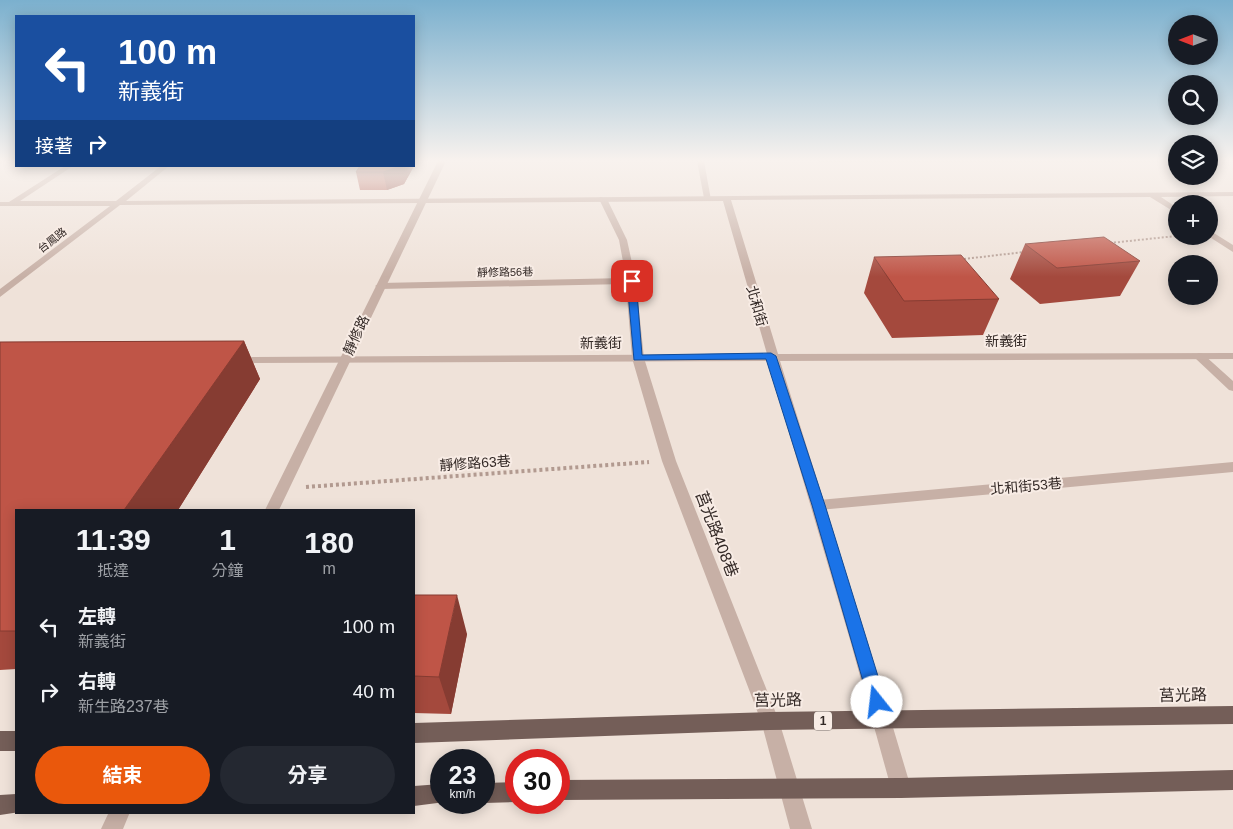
<!DOCTYPE html>
<html lang="zh-TW">
<meta charset="utf-8">
<style>
body{margin:0;font-family:Helvetica,"Noto Sans TC",sans-serif;background:#242831;color:#f1f3f6;height:100vh;display:flex;flex-direction:column;font-size:19px;white-space:nowrap}
*{box-sizing:border-box;margin:0}
p{font-size:16px;color:#9ea1a6}
.icon{flex:none;width:28px;height:28px;fill:none;stroke:currentColor;stroke-width:2;stroke-linecap:round;stroke-linejoin:round}
.map{position:relative;flex:1;overflow:hidden}
.panel{position:absolute;left:15px;top:509px;width:400px;height:305px;display:flex;flex-direction:column;background:#171b24;border-radius:0px;box-shadow:0 2px 12px #0003}
.panel>*{flex:none}
.guide{position:absolute;left:15px;top:15px;width:400px;height:152px;border-radius:0px;box-shadow:0 2px 12px #0003;background:#1a4fa0;color:#fff;overflow:hidden}
.needle{width:32px;rotate:270deg}
.fabs{position:absolute;left:1168px;top:15px;display:grid;gap:10px}
.fabs a{display:grid;place-items:center;width:50px;height:50px;border-radius:50%;background:#171b24;box-shadow:0 2px 12px #0003;font-size:25px}
.speed{position:absolute;left:430px;top:749px;display:flex;gap:10px;font-size:25px;font-weight:700;text-align:center}
.speed>*{display:grid;place-content:center;width:65px;height:65px;border-radius:50%;background:#171b24;box-shadow:0 2px 12px #0003;line-height:1}
.speed small{font-size:12px;font-weight:400}
.speed .limit{border:8px solid #d22;background:#fff;color:#111}
.pin{position:absolute;display:grid;place-items:center;width:42px;height:42px;color:#fff;margin:-21px;border-radius:10px;box-shadow:0 2px 8px #0006}
.me{position:absolute;width:55px;margin:-28px;rotate:344deg;stroke-linejoin:round;filter:drop-shadow(0 0 4px #0008)}
.turn{display:flex;align-items:center;gap:18px;height:105px;padding:0 20px;font-size:22px}
.turn .icon{width:65px;height:65px;stroke-width:2.5}
.turn b{display:block;font-size:35px;line-height:42px}
.then{display:flex;align-items:center;height:48px;padding:0 20px;background:#0003;gap:10px;font-size:19px}
.eta{display:flex;justify-content:space-evenly;align-items:center;height:85px;text-align:center}
.eta b{font-size:30px;font-weight:700;line-height:35px}
.action{display:flex;gap:10px;margin-top:auto;padding:10px 20px}
.action a{flex:1;height:58px;border-radius:30px;background:#ea580c;color:#fff;font-size:20px;font-weight:700;line-height:58px;text-align:center}
.action a+a{background:#242831;color:#f1f3f6}
ul{padding:0;list-style:none}
li{display:flex;align-items:center;gap:15px;height:65px;padding:0 20px}
li div{flex:1}
li b{display:block;font-size:19px}
li em{font-style:normal}
.map>svg:first-child{display:block}
</style>
<div class="map">
<svg width="1233" height="829" viewBox="0 0 1233 829">
<rect width="100%" height="100%" fill="#efe2d9"/>
<path fill="#b6bd9a" d="M814,161H1176V162H821Z"/>
<g fill="none" stroke-linecap="round" stroke-linejoin="round">
<path stroke="#b29a90" stroke-width="2" stroke-dasharray="2 2" stroke-linecap="butt" d="M1110,243L1176,236
M964,259L1024,252"/>
<path stroke="#b29a90" stroke-width="4" stroke-dasharray="3 3" stroke-linecap="butt" d="M306,487L649,462"/>
<path fill="#c7b0a6" fill-rule="evenodd" d="M697,161H704L711,200L704,198Z
M600,197L607,199L627,240L636,281L644,358L676,461L779,721L812,829H790L761,721L662,461L632,358L626,284L380,289L375,286L380,283L626,278L619,240L599,199Z
M1199,353L1203,354L1233,381V391L1229,390L1195,358L1193,356Z
M1233,462V472L819,510L814,509L812,505L814,501L819,500Z"/>
<path fill="#c7b0a6" fill-rule="evenodd" d="M0,161H6L0,164Z
M65,166H73L20,201H116L161,166H169L126,201L1233,192V196L1161,197L1176,207V213L1150,197L731,200L778,354L1233,353V359L780,361L867,640L911,788L908,795L901,798L894,795L891,788L850,640L768,361L236,363L230,360L236,357L767,354L723,201L120,205L0,297V289L110,206H0V202H9Z
M1209,230L1233,245V252L1208,236Z"/>
<path fill="#c7b0a6" fill-rule="evenodd" d="M438,161H446L279,510H265Z
M109,812H130L123,829H101Z"/>
<path fill="#745e58" fill-rule="evenodd" d="M1233,706V724L770,730L414,743V723L770,712Z
M0,731H16V751H0Z
M1233,770V790L901,798L559,800V780L901,778Z
M516,782V802L484,803L482,802L484,783Z
M441,784V802H445L414,806V786Z
M16,794V812H20L0,815V795Z"/>
</g>
<path fill="#a4493d" d="M360,166H414L404,184L387,190H360L356,172Z
M1025,244L1140,261L1120,296L1040,304L1010,279Z
M874,257L999,299L983,335L892,338L864,293Z
M244,341L260,379L178,510H16V669L0,670V342Z
M414,595L467,634L451,714L414,713Z"/>
<path fill="#863c32" d="M414,161H417L414,166Z
M400,166H414L404,184L387,190L383,172Z
M244,341L260,379L178,510H124Z
M457,595L467,634L451,714L439,677Z"/>
<path fill="#bf5547" stroke="#863c32" d="M360,166H400L383,172H356Z
M1104,237L1140,261L1057,268L1025,244Z
M961,255L999,299L904,301L874,257Z
M244,341L124,510H16V631H0V342Z
M414,595H457L439,677L414,676Z"/>
<linearGradient id="sky" x2="0" y2="1"><stop stop-color="#7bb0ce"/><stop offset="0.58" stop-color="#f8f2ee"/><stop offset="1" stop-color="#f8f2ee" stop-opacity="0"/></linearGradient>
<rect width="1233" height="277" fill="url(#sky)"/>
<path fill="#1a73e8" stroke="#114b97" d="M632,278L636,281L642,355L771,353L776,356L825,505L886,702L883,708L877,710L871,708L869,702L812,505L766,359L634,360L627,281Z"/>
<g text-anchor="middle" dominant-baseline="central" stroke-width="4" stroke-linejoin="round" paint-order="stroke">
<g font-size="11" fill="#332926" stroke="#f8ece5">
<text transform="translate(52 240) rotate(-38)">台鳳路</text>
<text transform="translate(505 272) rotate(-1)">靜修路56巷</text>
</g>
<rect fill="#f8ece5" stroke="#6e645f" stroke-width="1" x="814" y="711.5" width="18" height="19" rx="4"/>
<g font-size="12" font-weight="bold" fill="#332926">
<text x="823" y="721">1</text>
</g>
<g font-size="14" fill="#332926" stroke="#f8ece5">
<text transform="translate(757 306) rotate(74)">北和街</text>
<text transform="translate(356 335) rotate(-65)">靜修路</text>
<text x="1006" y="341">新義街</text>
<text transform="translate(601 343) rotate(-1)">新義街</text>
<text transform="translate(475 463) rotate(-4)">靜修路63巷</text>
<text transform="translate(1026 486) rotate(-5)">北和街53巷</text>
</g>
<g font-size="16" fill="#332926" stroke="#f8ece5">
<text transform="translate(717 534) rotate(69)">莒光路408巷</text>
<text transform="translate(1183 695) rotate(-1)">莒光路</text>
<text transform="translate(778 700) rotate(-1)">莒光路</text>
</g>
</g>
</svg>
<div class="fabs">
<a><svg class="needle" viewBox="-14 -14 28 28"><path d="M0-13l5 13h-10z" fill="#e53935"/><path d="M0 13l5-13h-10z" fill="#9ea1a6"/></svg></a>
<a><svg class="icon" aria-label="search" viewBox="0 0 24 24"><circle cx="10" cy="10" r="6"/><path d="M15 15l6 6"/></svg></a>
<a><svg class="icon" aria-label="layers" viewBox="0 0 24 24"><path d="M12 4l9 5-9 5-9-5zM3 14l9 5 9-5"/></svg></a>
<a>+</a>
<a>−</a>
</div>
<div class="speed"><div>23<small>km/h</small></div><div class="limit">30</div></div>
<div class="pin" style="left:632px;top:281px;background:#d93025"><svg class="icon" aria-label="arrive" viewBox="0 0 24 24"><path d="M6 21V4h12l-3 4 3 4H6"/></svg></div>
<svg class="me" style="left:877px;top:702px" viewBox="-20 -20 40 40"><circle r="19" fill="#fff"/><path d="M0-13L10 11 0 6-10 11z" fill="#1a73e8"/></svg>
<div class="guide">
<div class="turn"><svg class="icon" aria-label="left" viewBox="0 0 24 24"><path d="M17 20v-9H6M10 6l-5 5 5 5"/></svg><div><b>100 m</b>新義街</div></div>
<div class="then">接著<svg class="icon" aria-label="right" viewBox="0 0 24 24"><path d="M7 20v-9h11M14 6l5 5-5 5"/></svg></div>
</div>
<section class="panel">
<div class="eta">
<div><b>11:39</b><p>抵達</p></div>
<div><b>1</b><p>分鐘</p></div>
<div><b>180</b><p>m</p></div>
</div>
<ul>
<li><svg class="icon" aria-label="left" viewBox="0 0 24 24"><path d="M17 20v-9H6M10 6l-5 5 5 5"/></svg><div><b>左轉</b><p>新義街</p></div><em>100 m</em></li>
<li><svg class="icon" aria-label="right" viewBox="0 0 24 24"><path d="M7 20v-9h11M14 6l5 5-5 5"/></svg><div><b>右轉</b><p>新生路237巷</p></div><em>40 m</em></li>
</ul>
<div class="action"><a>結束</a><a>分享</a></div>
</section>
</div>
